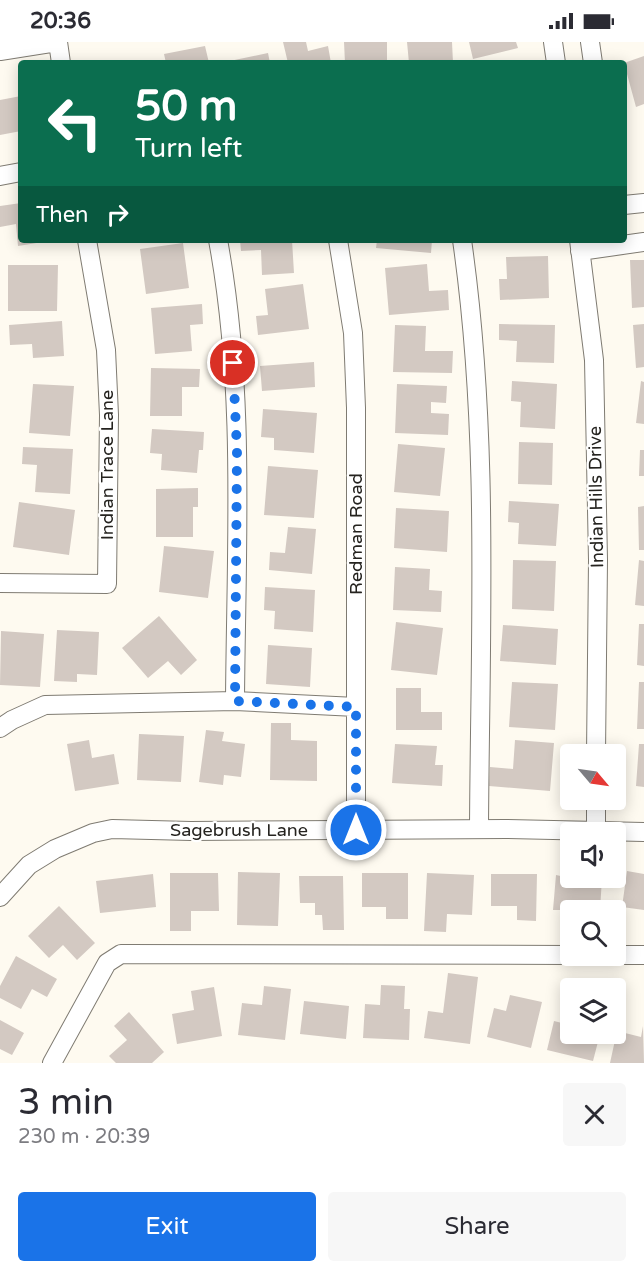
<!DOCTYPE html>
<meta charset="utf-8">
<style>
body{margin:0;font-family:"Varela Round",sans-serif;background:#f7f7f7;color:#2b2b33;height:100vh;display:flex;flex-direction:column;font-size:22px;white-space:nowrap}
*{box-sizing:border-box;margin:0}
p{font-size:20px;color:#7c7c81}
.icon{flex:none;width:33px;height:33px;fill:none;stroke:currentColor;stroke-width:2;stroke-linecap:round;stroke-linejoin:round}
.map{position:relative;height:1021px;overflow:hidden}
.sheet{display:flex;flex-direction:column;background:#fff;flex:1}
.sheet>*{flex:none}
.guide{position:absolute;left:18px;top:18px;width:609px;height:183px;border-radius:6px;box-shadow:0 3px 15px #0003;background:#0b6e4f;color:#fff;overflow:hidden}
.needle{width:39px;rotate:119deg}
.fabs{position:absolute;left:560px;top:702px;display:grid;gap:12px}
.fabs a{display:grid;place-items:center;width:66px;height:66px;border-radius:6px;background:#fff;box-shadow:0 3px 15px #0003;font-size:30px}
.pin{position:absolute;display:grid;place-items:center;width:51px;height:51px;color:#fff;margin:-26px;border:3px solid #fff;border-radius:50%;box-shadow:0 2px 6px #0007}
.me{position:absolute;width:66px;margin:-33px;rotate:0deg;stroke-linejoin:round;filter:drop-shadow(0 0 4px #0008)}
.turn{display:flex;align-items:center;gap:21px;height:126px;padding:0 18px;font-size:27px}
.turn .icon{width:78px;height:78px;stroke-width:2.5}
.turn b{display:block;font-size:42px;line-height:51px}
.then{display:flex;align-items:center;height:57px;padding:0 18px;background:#0003;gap:12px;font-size:22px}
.round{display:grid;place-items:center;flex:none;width:63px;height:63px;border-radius:6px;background:#f7f7f7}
.summary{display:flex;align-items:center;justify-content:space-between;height:102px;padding:0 18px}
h1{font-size:36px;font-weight:600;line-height:45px}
.cta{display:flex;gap:12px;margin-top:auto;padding:12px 18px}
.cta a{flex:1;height:69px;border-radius:6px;background:#1a73e8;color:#fff;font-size:24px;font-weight:600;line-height:69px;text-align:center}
.cta a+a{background:#f7f7f7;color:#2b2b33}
.status{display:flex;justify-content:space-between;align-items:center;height:42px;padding:0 30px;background:#fff;direction:ltr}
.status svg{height:16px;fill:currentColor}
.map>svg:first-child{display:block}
</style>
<div class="status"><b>20:36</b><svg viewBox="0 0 49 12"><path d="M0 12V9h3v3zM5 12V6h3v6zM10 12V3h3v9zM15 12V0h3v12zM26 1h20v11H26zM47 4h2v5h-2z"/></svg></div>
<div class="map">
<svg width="644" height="1021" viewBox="0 0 644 1021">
<rect width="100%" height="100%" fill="#fefaf0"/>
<path fill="#d3c9c2" d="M283,0H306L308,9L328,4L331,21H288Z
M344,0H387V21H345Z
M407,0H452L453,21H409Z
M469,0H516L518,6L473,17Z
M205,4L209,21H166L164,12Z
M268,11L270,21H225V20Z
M644,14V62L636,65L624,21Z
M21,54V89L0,93V58Z
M21,161V198L49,199L18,204L16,182L0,185V164Z
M240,198H292L294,231L262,233L261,208L241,209Z
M377,198H432L431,211L376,206Z
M183,201L189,246L146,252L140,207Z
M548,214L549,256L500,258L499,237H507L506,215Z
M630,218H644V265L632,266Z
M427,222L429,249L448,248L449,268L389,273L385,226Z
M8,223H58L57,269H8Z
M303,242L309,287L258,293L256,274L268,273L265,247Z
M202,262L203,282L190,283L192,309L155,312L151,266Z
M62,279L64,314L33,316L32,302L10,303L9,283Z
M499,282L555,283L554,321L516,320L517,299L499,298Z
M644,282V325L636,326L633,283Z
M395,283L426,284L425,309H453L452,331L393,330Z
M314,320L315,345L262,349L260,324Z
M151,326L200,327L199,345H182V374H150Z
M512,339L557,342L555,387L520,385L521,360L511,359Z
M641,339L644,340V382L636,381Z
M33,342L74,344L70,394L29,391Z
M397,342L447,344L446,361L431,360V371L449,372L448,393L395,391Z
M263,367L317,371L314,411L274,408V396L261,395Z
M152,387L204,390L203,408H199L197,431L161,428L162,412L150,411Z
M519,400L553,401L552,443L518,442Z
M398,402L445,406L440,454L394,450Z
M23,405L73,407L70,452L35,450L37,423L22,422Z
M640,408H644V434H639Z
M268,424L318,428L314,476L264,473Z
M198,446V465H193V495H156V447Z
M509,459L559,462L556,504L518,502L519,481L508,480Z
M19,460L75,468L69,513L13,505Z
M644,464V508H639L638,465Z
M396,466L449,469L447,510L394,506Z
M288,485L316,487L312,532L269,528L270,510L285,511Z
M164,504L214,509L208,556L159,550Z
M513,518L556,519L554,569L512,567Z
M639,518L644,519V564L635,563Z
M395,525L430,527L429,548L442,549L441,570L393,568Z
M265,545L315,548L313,590L274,587L275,569L264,568Z
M159,574L197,618L181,633L168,619L148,636L122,606Z
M396,580L443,586L437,633L391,628Z
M639,582H644V624L637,623Z
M503,583L558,587L556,623L500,619Z
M57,588L99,590L97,633L77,632V640L54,639Z
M1,589L44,592L40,645L0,643Z
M268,603L312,606L310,645L266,642Z
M512,640L558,642L555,688L509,685Z
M639,640H644V687H637Z
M396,646H421V670H442V688H396Z
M271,681H291V698L317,699V739L270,738Z
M206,688L224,690L222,699L245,702L241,735L224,733L223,743L199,740Z
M139,692L184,694L181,740L137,738Z
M89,698L92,716L114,712L119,742L75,749L67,702Z
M515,698L554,701L550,749L489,744L490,725L513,727Z
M395,702L437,704L435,723H443L442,744L392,741Z
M639,702H644V745L636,744Z
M627,829L644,832V868L622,865Z
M238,830L280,831L278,884L237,883Z
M170,831H218L219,869H191V889H170Z
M362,831H408V877H386V865H362Z
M427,831L474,833L472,873L447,872L446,890L424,889Z
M153,832L156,865L100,871L96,839Z
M491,832H537L536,879L517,878V864H491Z
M556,833L570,836H602L600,868H553Z
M299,834H343L344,888H323L322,873H315V861H300Z
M59,864L95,901L77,918L63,903L49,916L28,894Z
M16,914L57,937L47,955L32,947L21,967L0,956V944Z
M448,931L478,935L470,1002L424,996L428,969L443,971Z
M381,943L405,944L404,967H410L409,998L363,996L365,962L380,963Z
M264,944L291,947L285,998L238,993L242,961L262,963Z
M214,945L222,994L177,1002L172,972L194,968L191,949Z
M510,953L542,960L531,1006L487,995L494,966L506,969Z
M304,959L349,964L346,997L300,992Z
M129,970L164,1010L152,1021H116L109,1014L127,998L114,984Z
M0,978L24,991L12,1013L0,1007Z
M554,979L570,983V992H600L593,1019L547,1008Z
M643,984L644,1021H610L617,989L641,995Z"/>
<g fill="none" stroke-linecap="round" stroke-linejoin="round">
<g stroke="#7f7b72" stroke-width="20">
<path id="minor" d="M58,0L61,21
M553,0L556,21
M590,0L593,21
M0,9L57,0
M0,134L21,130
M624,163L644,161
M218,198C246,349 236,506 235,659
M338,198L353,291L356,366V788
M462,198C490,393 480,591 479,787
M579,198L594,318L598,518L596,712
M580,209L644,200
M0,541L107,542L109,373L106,308L87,198
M0,686L12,678L45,663L235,659L356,665
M596,758V790
M0,855L29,823L55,807L93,791L112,787L191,789L506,787L644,790
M615,913H644
M52,1021L107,921L121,912L570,913"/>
</g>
<use href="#minor" stroke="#fff" stroke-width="18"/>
</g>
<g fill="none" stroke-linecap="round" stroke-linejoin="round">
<path stroke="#1a73e8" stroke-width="10" stroke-dasharray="0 18" d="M233,321L237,408L235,659L356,665V788"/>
</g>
<g text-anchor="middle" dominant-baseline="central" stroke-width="4.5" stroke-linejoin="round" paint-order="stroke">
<g font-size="18" fill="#25231f" stroke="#fff">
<text transform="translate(107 423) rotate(-90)">Indian Trace Lane</text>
<text transform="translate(596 455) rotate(-91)">Indian Hills Drive</text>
<text transform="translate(356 492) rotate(-90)">Redman Road</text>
<text x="239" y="788">Sagebrush Lane</text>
</g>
</g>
</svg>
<div class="fabs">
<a><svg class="needle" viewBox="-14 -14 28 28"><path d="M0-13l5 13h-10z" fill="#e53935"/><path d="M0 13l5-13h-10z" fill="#7c7c81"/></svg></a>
<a><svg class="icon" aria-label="sound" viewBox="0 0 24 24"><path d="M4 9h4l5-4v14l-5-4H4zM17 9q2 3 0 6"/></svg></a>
<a><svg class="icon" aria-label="search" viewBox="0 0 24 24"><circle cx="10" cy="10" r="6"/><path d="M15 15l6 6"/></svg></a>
<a><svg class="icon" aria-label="layers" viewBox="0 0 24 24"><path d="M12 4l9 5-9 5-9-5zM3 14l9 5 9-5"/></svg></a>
</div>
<div class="pin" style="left:233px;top:321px;background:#d93025"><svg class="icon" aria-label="arrive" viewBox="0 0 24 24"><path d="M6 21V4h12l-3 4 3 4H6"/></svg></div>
<svg class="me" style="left:356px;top:788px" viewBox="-20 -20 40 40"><circle r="17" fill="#1a73e8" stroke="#fff" stroke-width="3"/><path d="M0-11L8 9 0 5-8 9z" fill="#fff"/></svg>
<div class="guide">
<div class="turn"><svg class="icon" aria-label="left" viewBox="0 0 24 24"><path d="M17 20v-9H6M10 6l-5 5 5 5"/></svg><div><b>50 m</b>Turn left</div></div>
<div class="then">Then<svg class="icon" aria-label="right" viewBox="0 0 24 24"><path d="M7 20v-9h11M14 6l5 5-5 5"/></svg></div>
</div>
</div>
<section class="sheet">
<div class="summary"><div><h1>3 min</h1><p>230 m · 20:39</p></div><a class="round"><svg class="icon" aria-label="close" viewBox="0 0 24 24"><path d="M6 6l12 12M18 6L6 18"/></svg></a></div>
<div class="cta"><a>Exit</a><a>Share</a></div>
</section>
